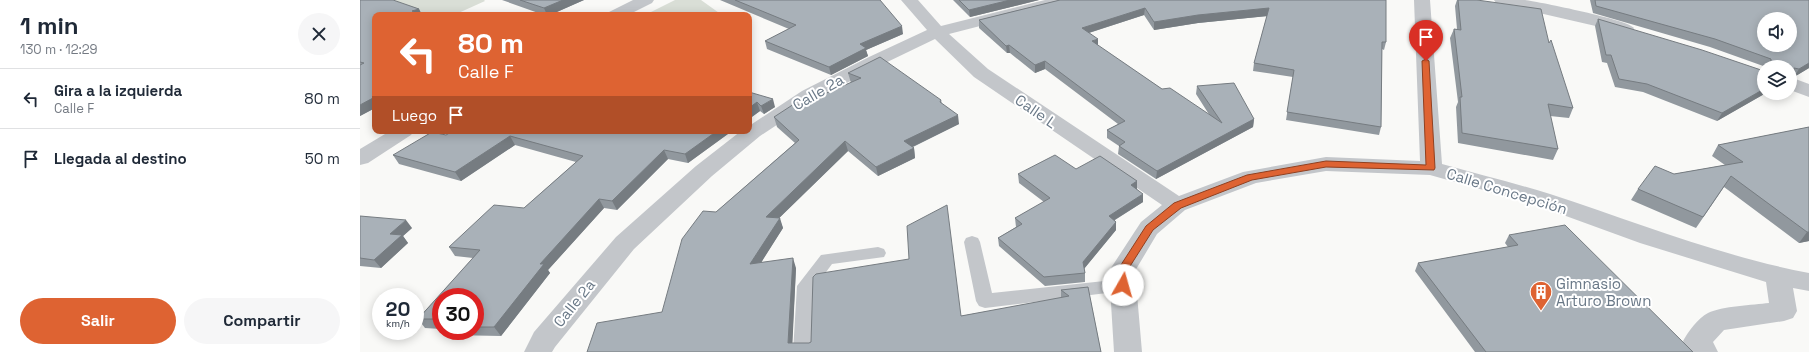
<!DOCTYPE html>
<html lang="es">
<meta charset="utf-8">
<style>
body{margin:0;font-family:"Space Grotesk",sans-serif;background:#f6f6f7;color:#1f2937;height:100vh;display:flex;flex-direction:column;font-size:15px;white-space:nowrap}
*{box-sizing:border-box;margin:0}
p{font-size:13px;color:#747a83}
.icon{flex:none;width:22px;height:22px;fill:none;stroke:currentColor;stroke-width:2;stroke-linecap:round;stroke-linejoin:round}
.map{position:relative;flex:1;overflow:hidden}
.sheet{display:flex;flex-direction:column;background:#fff;width:360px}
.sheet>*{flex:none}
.guide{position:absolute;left:12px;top:12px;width:380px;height:122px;border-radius:8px;box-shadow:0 2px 10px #0003;background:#de6332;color:#fff;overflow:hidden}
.controls{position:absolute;left:1397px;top:12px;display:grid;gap:8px}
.controls a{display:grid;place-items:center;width:40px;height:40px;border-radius:50%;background:#fff;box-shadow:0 2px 10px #0003;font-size:20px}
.speed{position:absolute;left:12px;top:288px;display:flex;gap:8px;font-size:20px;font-weight:700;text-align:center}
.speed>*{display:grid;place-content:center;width:52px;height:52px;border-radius:50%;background:#fff;box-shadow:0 2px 10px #0003;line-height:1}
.speed small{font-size:10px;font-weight:400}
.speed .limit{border:6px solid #d22;background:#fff;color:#111}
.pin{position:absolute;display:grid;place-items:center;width:34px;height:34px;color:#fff;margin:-41px -17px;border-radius:50% 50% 50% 0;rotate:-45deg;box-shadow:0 0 4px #0007}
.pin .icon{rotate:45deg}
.me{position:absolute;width:44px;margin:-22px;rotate:7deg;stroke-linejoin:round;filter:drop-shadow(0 0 3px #0008)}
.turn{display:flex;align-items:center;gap:14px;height:84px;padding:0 20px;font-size:18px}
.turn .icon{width:52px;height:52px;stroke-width:2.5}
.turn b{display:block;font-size:28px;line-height:34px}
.then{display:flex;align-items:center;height:38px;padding:0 20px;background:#0003;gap:8px;font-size:15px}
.round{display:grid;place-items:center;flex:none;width:42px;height:42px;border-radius:21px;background:#f6f6f7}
.summary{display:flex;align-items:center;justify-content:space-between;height:68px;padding:0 20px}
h1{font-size:24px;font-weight:800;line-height:30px}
.cta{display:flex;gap:8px;margin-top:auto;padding:8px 20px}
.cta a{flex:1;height:46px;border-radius:24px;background:#de6332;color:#fff;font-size:16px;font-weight:800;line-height:46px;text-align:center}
.cta a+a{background:#f6f6f7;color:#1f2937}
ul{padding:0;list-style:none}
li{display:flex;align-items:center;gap:12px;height:60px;padding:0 20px;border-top:1px solid #e0e1e3}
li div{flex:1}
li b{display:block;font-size:15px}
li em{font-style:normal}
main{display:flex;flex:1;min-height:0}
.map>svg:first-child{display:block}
</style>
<main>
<section class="sheet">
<div class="summary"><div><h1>1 min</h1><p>130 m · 12:29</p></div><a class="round"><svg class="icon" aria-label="close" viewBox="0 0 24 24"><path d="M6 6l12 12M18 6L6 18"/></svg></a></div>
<ul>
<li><svg class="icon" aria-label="left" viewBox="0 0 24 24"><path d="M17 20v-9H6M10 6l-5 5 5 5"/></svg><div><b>Gira a la izquierda</b><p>Calle F</p></div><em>80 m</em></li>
<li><svg class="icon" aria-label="arrive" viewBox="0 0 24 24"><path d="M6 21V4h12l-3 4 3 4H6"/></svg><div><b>Llegada al destino</b></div><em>50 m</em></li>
</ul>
<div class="cta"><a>Salir</a><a>Compartir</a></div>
</section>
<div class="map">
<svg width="1449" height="352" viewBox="0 0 1449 352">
<rect width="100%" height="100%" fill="#f9f9f7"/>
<path fill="#d9ded6" d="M32,0H124L125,1L94,15H67Z
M315,0H341L362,15H285Z"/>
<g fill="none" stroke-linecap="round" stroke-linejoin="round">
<path fill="#c3c6ca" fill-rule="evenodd" d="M612,236L618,238L620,242L632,293L763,279L769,280L772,285L769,290L763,291L625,308L619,306L616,301L604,242L606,238Z
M518,247L524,249L526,253L524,257L472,264L455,287L453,352H433L437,286L461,255Z"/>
<path fill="#c3c6ca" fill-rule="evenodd" d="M541,0H558L581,26L685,0H712L710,3L589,34L628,69L819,196L883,172L966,157L1060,161L1054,0H1070L1082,164C1118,174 1154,183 1190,194C1276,222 1360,256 1449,273V291L1433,288L1437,311L1433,318L1424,321L1364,330L1353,342L1358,352H1329L1323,341C1328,332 1338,318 1348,313C1362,306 1393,305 1409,303L1406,282L1280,243L1173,204L1070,175L966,171L896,183L825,210L797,234L775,271L782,352H754L749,271L781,222L802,205L614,77L575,39L521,65L456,99L400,136L352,176L274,249L195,347L192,352H164L174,332L256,237L336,166L381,131H389V126L442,91L509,57L567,30Z
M1134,0C1144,0 1155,0 1165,0C1180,2 1269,20 1274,28L1272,32L1266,33L1136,3Z
M1430,77L1449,84V97L1430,90Z"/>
<path fill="#c3c6ca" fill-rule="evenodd" d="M273,0H294L292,3L268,15H247L249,12Z
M30,131H54L51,135L8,163L0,165V149Z"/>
</g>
<path fill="#91989e" d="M0,0L59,9L62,15H15V108L0,116Z
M142,0H224L190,15H184Z
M360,0H520L543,34L506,50L508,56L471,75L407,49L405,41L429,29Z
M593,0H679L610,17Z
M700,0H1026V42L1024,50L1022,49L1021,127L1019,135L926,120L933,77L893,71L894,63L907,16L838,23L794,30L784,15L729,33L738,46L802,89L850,116L836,94L837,86L894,119L893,127L796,179L758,154L759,146L747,138V130L758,124L685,69L675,73L650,53H647L619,28V20Z
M1097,0H1117L1189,43L1213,108L1209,118L1190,116L1198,149L1193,160L1098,143L1096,107L1098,102L1090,38L1094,29H1097L1095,6Z
M1230,0H1449V68L1434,77L1431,76L1430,77V67H1406L1350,47L1233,13Z
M1238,19L1404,93H1406L1357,121L1283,92L1255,87L1247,63L1242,62L1235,26Z
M488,73L581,100L582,104L599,124L553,147L554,148L555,158L518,176L488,151L419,218L423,228L401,262L436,268L432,343H449L701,298V290L728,287L741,352H227L302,312L356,212L435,143L417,127L414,117L439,105L491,83Z
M389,92L415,107L404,114L400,111L389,119Z
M1449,127V241L1439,243L1364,187L1336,228L1271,200L1278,189L1314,174L1365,165L1352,156L1358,145Z
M372,131L328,163L308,159L257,210L244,208L188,270L190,273L141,336L90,335L87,331H115V297H81V329L65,328L58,319L113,258L95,256L89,247L164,208L216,162L155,145L101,181L39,164L33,155L86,135Z
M716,169L777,181V189L783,202L755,220L756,230L724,269L725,273V282L685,286L639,246L638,238L656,227L655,218L684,202L659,183L658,174Z
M0,216L52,228L43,236L48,243L21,268L0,266Z
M1149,235L1333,352H1115L1055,271L1058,263L1148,247L1145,243Z"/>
<path fill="#767c81" d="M203,0H224L190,15H187L184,8Z
M650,0H679L610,17L609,10Z
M785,8L784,15L722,35V28Z
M909,8L908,16L838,23L794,30V22L838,15Z
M59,9L62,15L52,11Z
M542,26L543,34L506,50L508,56L471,75L469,67L500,44Z
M738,39V47L732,41Z
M649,45L650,53H647L646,46Z
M685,61V69L675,73V65Z
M1449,63V68L1434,77L1439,69Z
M1404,89V93H1406L1357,121L1362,113Z
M13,98L15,101V108L0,116V105Z
M413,99L415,107L404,114L401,106Z
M397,102L400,111L389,119V108Z
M598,115L599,124L546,150L544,141Z
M894,119L893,127L796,179L797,171Z
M357,131H372L328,163L325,154Z
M150,136L155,145L101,181L95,172Z
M485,141L488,151L410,227L406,217Z
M554,148L555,158L518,176L516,167Z
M304,150L308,159L257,210L252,201Z
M777,181V190L771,185Z
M783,194V202L748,224L749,216Z
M239,199L244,208L188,270L190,273L141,336L134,327L180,264Z
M420,218L423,228L394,274L390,264Z
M46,220L52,228L43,236L48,243L21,268L14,260L30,234Z
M756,222V230L723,270V262Z
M1447,232H1449V241L1439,243Z
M433,258L436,268L432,352L428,343Z"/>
<path fill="#a9b1b8" stroke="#767c81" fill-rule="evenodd" d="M0,0H33L59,9L52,11L61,15H15V99L13,98L0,105V65L4,63L0,62Z
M160,0H203L184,8Z
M375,0H520L542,26L500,44L506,48L469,67L405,41L436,25Z
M599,0H650L609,10Z
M700,0H1026V42H1022L1021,127L927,112L934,70L894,63L909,8L838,15L794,22L785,8L722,28L738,39L732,41L802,89L810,88L862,123L837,86L874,83L894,119L797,171L759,146L765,142L747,130L765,121L685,61L675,65L649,45L646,46L619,20Z
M1098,0H1117L1181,9L1189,43L1191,40L1213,108L1188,104L1198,149L1102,133L1100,97H1102L1094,29L1101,30Z
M1235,0H1449V63L1439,69L1434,68V72L1430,74V67H1411V59L1355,39L1236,6ZM1404,19H1430V45H1404Z
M1238,19L1342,50L1404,71V89L1362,113L1287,84L1259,79L1251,55H1246Z
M520,57L581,100L580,102L598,115L544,141L554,148L516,167L485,141L406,217L420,218L390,264L433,258L428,343H449L451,342L453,277L456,274L549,259L547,226L587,205L601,316L709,296L701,290L728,287L741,352H227L237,323L302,312L322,239L343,211L356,212L439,140L414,117L434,104L439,105L501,78L488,73Z
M389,92L413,99L401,106L397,102L389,108Z
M1449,127V232H1447L1371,176L1343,217L1278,189L1295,166L1314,174L1383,162L1358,145Z
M93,131H357L325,154L304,150L252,201L239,199L180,264H184L134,327H115V297H81V319H58L120,250L89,247L134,205L164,208L223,156L150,136L95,172L33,155L72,132L86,135Z
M695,155L716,169L740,156L777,181L771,185L783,194L749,216L756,222L723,262L725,273L684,277L638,238L662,224L655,218L690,198L658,174Z
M0,216L46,220L30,234L42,235L14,260L0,258Z
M1205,225L1333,352H1126L1058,263L1158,245L1149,235Z"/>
<path fill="#de6332" stroke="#904020" d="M1066,59L1069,61L1075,168L1074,170L966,167L892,180L821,208L793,230L767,271L768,285L767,287H759L757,271L786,226L814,203L887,175L966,161L1066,165L1062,61Z"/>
<defs>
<g id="building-pin" transform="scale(1.15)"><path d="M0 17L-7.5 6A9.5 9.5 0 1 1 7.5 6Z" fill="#de6332" stroke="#fff"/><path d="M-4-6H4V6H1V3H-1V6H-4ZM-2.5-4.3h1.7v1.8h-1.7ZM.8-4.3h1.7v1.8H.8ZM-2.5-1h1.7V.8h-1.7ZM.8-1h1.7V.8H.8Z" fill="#fff"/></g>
</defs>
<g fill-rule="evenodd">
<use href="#building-pin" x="1181" y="292"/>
</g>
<g text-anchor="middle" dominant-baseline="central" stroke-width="4" stroke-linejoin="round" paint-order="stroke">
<g font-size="15" fill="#697887" stroke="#fff">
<text transform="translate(458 92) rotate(-30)">Calle 2a</text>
<text transform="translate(676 111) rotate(35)">Calle L</text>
<text transform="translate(1147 191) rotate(17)">Calle Concepción</text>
<text transform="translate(214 303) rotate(-51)">Calle 2a</text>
</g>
<g font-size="15" fill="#697887" stroke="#fff" text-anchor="start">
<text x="1196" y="283">Gimnasio<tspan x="1196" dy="17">Arturo Brown</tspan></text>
</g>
</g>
</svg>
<div class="controls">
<a><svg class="icon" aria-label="sound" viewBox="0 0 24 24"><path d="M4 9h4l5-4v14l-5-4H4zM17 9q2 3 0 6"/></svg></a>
<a><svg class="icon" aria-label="layers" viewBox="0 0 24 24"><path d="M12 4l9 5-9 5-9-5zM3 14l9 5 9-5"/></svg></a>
</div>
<div class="speed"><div>20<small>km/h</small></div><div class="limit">30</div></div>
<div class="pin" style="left:1066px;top:61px;background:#d93025"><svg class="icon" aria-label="arrive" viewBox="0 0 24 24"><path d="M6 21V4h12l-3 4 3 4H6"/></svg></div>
<svg class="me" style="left:763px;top:285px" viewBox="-20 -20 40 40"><circle r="19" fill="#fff"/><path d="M0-13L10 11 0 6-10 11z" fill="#de6332"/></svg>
<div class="guide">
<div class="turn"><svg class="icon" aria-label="left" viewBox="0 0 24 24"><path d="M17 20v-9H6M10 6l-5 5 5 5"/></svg><div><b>80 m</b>Calle F</div></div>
<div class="then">Luego<svg class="icon" aria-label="arrive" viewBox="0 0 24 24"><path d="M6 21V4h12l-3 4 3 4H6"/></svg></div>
</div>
</div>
</main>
